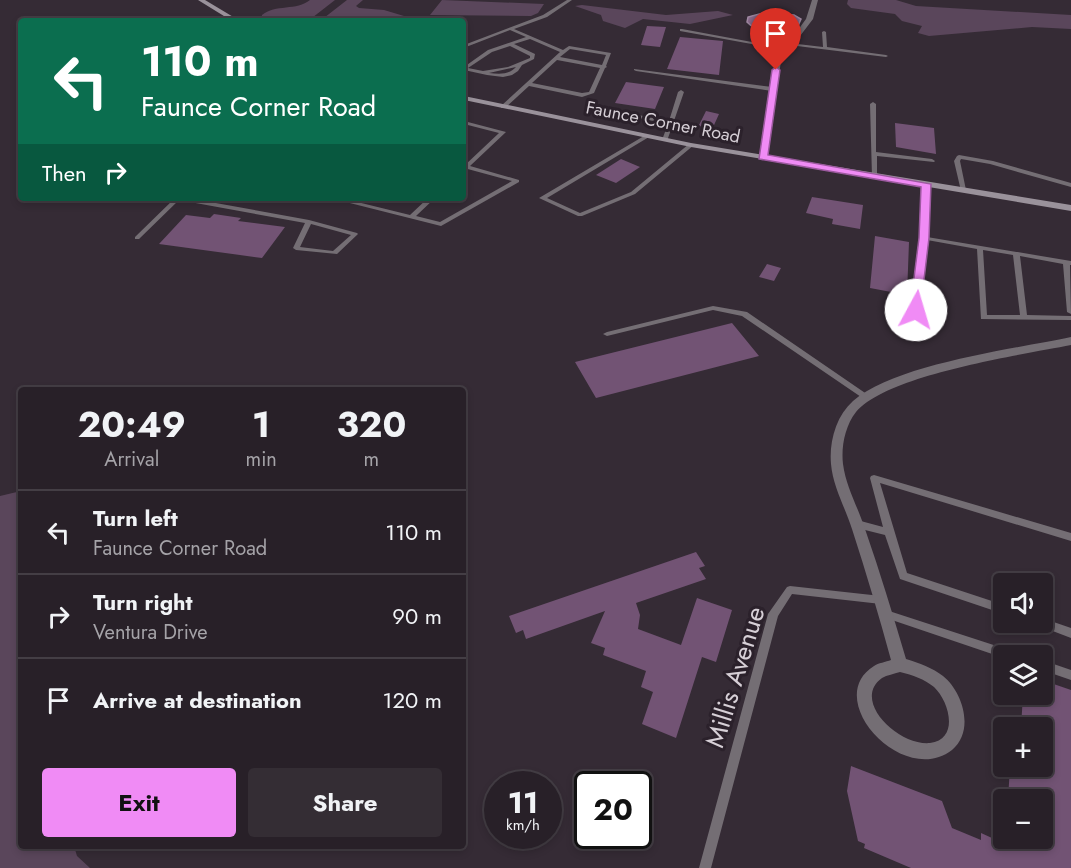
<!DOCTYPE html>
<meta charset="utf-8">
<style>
body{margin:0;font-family:Jost,sans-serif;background:#342d34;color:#f1f3f6;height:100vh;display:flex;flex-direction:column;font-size:22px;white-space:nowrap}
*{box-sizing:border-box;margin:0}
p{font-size:20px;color:#a5a3a8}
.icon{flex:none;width:33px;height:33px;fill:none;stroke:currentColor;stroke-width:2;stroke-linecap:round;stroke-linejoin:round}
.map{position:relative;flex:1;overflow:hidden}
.panel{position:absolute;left:18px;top:387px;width:448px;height:462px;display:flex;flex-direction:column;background:#282028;border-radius:6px;box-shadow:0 3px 9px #0003,0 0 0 2px #443e45}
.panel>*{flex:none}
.guide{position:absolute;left:18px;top:18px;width:448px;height:183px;border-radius:6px;box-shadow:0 3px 9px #0003,0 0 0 2px #443e45;background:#0b6e4f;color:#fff;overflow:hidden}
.controls{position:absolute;left:993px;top:573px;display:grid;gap:12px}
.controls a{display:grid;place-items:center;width:60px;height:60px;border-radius:6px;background:#282028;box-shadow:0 3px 9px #0003,0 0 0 2px #443e45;font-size:30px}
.speed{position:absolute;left:484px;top:771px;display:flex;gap:12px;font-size:30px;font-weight:700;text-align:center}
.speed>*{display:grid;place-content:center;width:78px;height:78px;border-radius:50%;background:#282028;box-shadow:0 3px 9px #0003,0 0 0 2px #443e45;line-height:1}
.speed small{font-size:15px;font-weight:400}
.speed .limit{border:3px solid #111;border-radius:9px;background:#fff;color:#111}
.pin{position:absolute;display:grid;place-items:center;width:51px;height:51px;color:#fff;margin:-62px -26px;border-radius:50% 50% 50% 0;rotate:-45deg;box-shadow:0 0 6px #0007}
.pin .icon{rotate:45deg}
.me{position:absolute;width:66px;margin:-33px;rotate:6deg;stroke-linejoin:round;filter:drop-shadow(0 0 4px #0008)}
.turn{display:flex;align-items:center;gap:21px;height:126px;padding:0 24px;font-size:27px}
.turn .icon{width:78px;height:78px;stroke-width:2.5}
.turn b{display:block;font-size:42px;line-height:51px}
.then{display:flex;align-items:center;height:57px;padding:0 24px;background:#0003;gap:12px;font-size:22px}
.eta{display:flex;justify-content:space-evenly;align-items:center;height:102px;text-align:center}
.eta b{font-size:36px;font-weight:700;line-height:42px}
.cta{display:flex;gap:12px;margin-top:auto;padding:12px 24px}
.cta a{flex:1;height:69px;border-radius:6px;background:#f08bf5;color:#111;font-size:24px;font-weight:700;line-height:69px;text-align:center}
.cta a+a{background:#342d34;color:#f1f3f6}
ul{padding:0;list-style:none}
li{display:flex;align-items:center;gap:18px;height:84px;padding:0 24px;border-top:2px solid #443e45}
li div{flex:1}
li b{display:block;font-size:22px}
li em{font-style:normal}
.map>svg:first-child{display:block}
</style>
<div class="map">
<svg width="1071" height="868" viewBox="0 0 1071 868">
<rect width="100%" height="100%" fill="#352b35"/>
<path fill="#5a465b" d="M310,0H335L308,21H290L295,17L279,21H261L262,15C275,4 297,11 310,0Z
M347,0H363L356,6L359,8L384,10L404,16L384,21H359L360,18C349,15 332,21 320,21Z
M442,0L544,4L538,13L531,16L430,15Z
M848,0H896L916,6L1071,15V29L1032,27L929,36L918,33L922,26L902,21L895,14L851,8L847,4Z
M582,5L666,15L718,11L733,15L690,24L643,19L625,28L603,21L601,15L575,6Z
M21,491V846H74L77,856L90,868H0V496Z"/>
<path fill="#8c6c8e" stroke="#a28aa4" stroke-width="1.5" d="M763,13L794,15L801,19L798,26C782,32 759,35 747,22L748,17Z"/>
<path fill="#725374" d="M647,26L666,27L660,47L641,45Z
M680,37L723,41L719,75L667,69Z
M626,82L664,87L655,109L615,103Z
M706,111L719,114L710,134L699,125Z
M895,123L934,128L936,154L896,147Z
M621,159L640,167L616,183L596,175Z
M812,197L863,205L860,229L832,224L833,219L806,213Z
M214,214L241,218L238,221L285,227L262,258L159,244L186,215L210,218Z
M875,236L909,242L907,295L870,288Z
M767,264L781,268L774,281L759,277Z
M732,323L759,356L596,398L575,362Z
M696,552L705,566L699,568L706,579L636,603L640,615L638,629L681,645L697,598L732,610L716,662L702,657L676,738L642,724L653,692L641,687L646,671L603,655L605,648L591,643L605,611L526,639L523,630L516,633L509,616Z
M1042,680L1071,690V868H911L864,848L865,844L858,841L847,791L851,766L942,801L952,828L981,840V833L1014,848L1015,838H1042V800H1008L1010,766H1042V728H1021L1023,694H1042Z"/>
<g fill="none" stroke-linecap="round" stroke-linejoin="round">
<path fill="#746e74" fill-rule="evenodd" d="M567,0H572L547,17L514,29L563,50L569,46L611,53L606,66L607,67L605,68L594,93L582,97L529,86L505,108H501V106L560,52L530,39L514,44L535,54L534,59L522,65L518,71L512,75L503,77L487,75L464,70V67L488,50L526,37L510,30L466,47H464V45L543,15ZM510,46L530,56V58L508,67L483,71L468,68L492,52ZM570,49L606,55L602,65L560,57ZM557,60L600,68L589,92L582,93L532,83ZM516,67C509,75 499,74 489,73Z
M682,29L785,48L787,49L785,50L680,31V29Z
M824,31L826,32L827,47L886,55L888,56L886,57L789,45L787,44L789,43L823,47L822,32Z
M634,69L772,87L775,89L772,91L636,71L634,70Z
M681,90L684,92L667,141L662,140L668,124L620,114L623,112L669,121L678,92Z
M873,102L876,104V152L932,159L935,161L934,162L877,156V176L872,177L870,104Z
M464,121L506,132L470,166L519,180V182L441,226L330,198H341L410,215L428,198H435L416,216L440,222L512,181L464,168V166L499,133L464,124Z
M644,136L649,137L547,198L580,213L631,192L689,144L694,145L635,194L582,216H578L539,198Z
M959,155L993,161L1071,183V187L990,164L961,159L960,161L966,190L961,191L954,161L957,156Z
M926,182L929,184L927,237L1071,261V265H1070L1071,314L1067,312L1063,264L1020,256L1027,315L1071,316V320L981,319L977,249L927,240L920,310L919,312H913L912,310L921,238L923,184ZM983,250L1013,255L1020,315H987Z
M175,198H188L309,220L357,233L358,234L337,254L296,250L293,248L305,223L179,200L139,239H135V237ZM311,224L351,235L333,251L300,247Z
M713,306L747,312L871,397L870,399H864L742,316L713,310L607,336L603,334L607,332Z
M874,475L1071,533V541L880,483L907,573L1004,605V614L900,579L885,535L857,528L854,527L852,524L854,521L857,520L883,527L870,478L871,476Z
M790,586L881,596L884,597L886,600L884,603L881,604L792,594L778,616L711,868H699L768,614L787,587Z
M886,610L1012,651L1016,653L1017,656H1004V658L886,618L882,617L881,614L882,611Z
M1042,618L1071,628V638L1037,625L1036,622H1042Z
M1042,660L1071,670V680L1042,670Z"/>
<path fill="#746e74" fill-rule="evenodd" d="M812,0H818L813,19L781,61L767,157L760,159L775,61L806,19Z
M1071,337V345C1021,355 888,374 856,412C845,426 841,447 843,464C846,487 858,507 865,529C880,572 893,615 906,659C919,663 933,668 943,676C963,692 975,731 952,750C903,788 821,699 874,666C878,663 886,662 891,660C879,616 866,572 852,529C845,507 833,487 831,464C829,442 836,416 853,401C895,364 1015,349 1071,337ZM900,672C913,675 924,679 934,687C949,701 960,739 930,743C898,746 851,700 882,678C887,675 894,674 900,672Z"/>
<path fill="#9a929b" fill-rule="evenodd" d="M198,0H205L240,21H232Z
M464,96L691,143L1071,205V211L691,147L464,100Z"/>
</g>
<path fill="#f08bf5" stroke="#9c5a9f" stroke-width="1.5" d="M776,67L780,70L768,155L931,184L929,238L920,313L910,310L919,238L921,187L759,159L772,70Z"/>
<g text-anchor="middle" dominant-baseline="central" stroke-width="6" stroke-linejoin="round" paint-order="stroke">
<g font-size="18" fill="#d6cfd6" stroke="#2b212b">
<text transform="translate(663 122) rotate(11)">Faunce Corner Road</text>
</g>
<g font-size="26" fill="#d6cfd6" stroke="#2b212b">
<text transform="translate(735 677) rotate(-73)">Millis Avenue</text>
</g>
</g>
</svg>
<div class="controls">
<a><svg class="icon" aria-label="sound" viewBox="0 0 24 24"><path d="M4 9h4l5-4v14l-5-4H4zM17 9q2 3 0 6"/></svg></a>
<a><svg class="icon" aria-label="layers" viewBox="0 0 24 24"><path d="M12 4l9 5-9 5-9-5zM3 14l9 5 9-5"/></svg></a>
<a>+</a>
<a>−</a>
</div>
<div class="speed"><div>11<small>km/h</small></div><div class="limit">20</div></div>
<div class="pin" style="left:776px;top:70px;background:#d93025"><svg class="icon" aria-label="arrive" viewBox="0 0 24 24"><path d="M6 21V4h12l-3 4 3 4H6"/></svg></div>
<svg class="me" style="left:916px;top:310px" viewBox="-20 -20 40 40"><circle r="19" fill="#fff"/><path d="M0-13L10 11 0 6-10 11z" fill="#f08bf5"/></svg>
<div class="guide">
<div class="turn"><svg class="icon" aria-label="left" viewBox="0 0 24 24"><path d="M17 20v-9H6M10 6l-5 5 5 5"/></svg><div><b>110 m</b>Faunce Corner Road</div></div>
<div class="then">Then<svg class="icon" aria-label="right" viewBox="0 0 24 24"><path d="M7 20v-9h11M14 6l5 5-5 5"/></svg></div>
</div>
<section class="panel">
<div class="eta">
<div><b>20:49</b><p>Arrival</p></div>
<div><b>1</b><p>min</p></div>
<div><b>320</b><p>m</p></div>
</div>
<ul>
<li><svg class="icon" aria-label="left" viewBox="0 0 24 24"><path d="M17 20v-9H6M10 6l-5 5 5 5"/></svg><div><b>Turn left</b><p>Faunce Corner Road</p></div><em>110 m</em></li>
<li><svg class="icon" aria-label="right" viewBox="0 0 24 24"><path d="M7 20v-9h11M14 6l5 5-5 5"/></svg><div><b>Turn right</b><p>Ventura Drive</p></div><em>90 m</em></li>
<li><svg class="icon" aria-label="arrive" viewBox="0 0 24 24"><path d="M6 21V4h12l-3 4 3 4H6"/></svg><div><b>Arrive at destination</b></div><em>120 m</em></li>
</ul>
<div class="cta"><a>Exit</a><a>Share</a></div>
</section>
</div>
